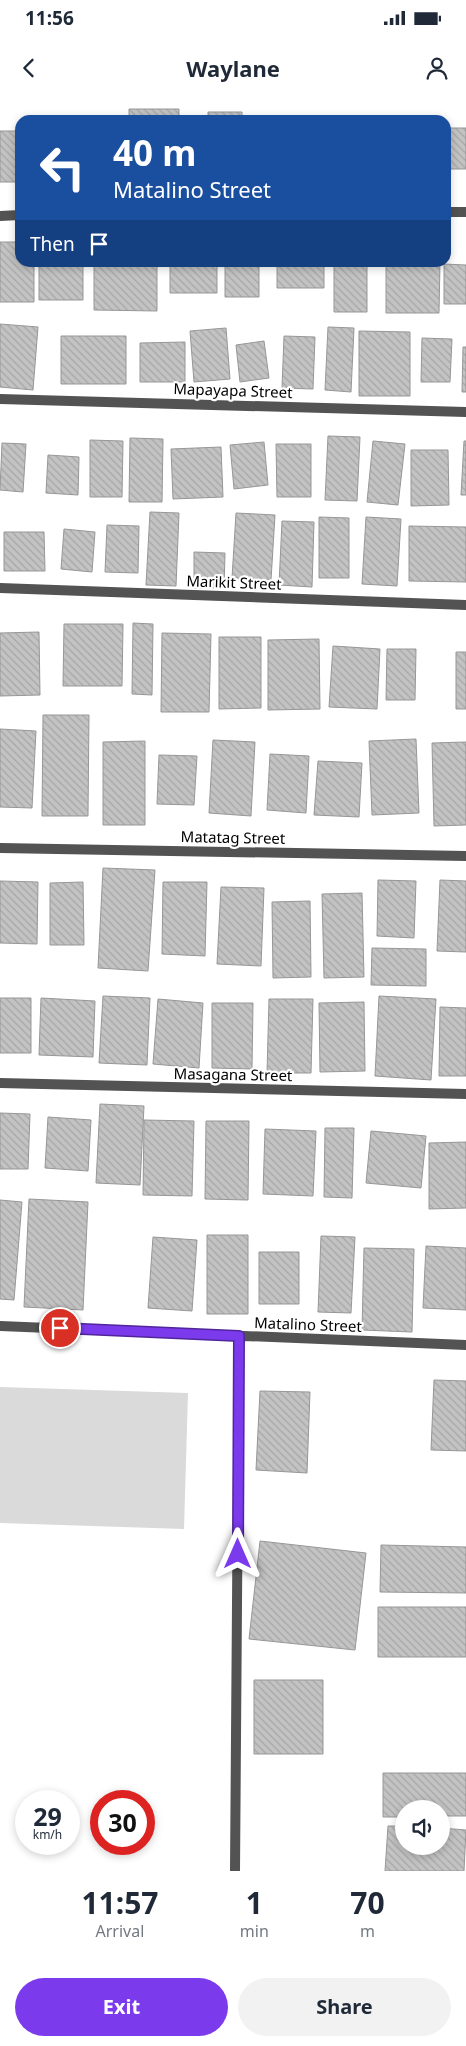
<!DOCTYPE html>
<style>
body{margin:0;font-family:"Noto Sans",sans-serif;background:#f2f2f3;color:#1f2937;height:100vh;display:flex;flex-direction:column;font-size:19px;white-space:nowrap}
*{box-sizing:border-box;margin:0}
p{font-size:16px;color:#747a83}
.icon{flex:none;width:28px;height:28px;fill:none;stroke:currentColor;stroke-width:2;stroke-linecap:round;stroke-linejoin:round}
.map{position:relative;height:1771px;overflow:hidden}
.details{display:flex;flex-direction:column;background:#fff;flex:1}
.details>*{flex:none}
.top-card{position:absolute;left:15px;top:15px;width:436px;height:152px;border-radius:15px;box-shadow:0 2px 8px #0003;background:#1a4fa0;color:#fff;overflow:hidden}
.buttons{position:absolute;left:395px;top:1700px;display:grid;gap:10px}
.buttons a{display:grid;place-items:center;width:55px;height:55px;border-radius:50%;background:#fff;box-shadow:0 2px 8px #0003;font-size:25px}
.speed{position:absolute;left:15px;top:1690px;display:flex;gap:10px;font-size:25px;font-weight:700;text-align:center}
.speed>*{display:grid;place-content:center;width:65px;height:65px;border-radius:50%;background:#fff;box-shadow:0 2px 8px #0003;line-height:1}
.speed small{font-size:12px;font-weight:400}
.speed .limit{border:8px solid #d22;background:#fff;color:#111}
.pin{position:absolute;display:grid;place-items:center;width:42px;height:42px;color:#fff;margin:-21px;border:2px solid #fff;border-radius:50%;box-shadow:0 1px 5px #0007}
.me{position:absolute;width:55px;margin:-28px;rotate:0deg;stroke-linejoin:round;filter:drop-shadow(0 0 4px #0008)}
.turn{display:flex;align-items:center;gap:18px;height:105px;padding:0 15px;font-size:22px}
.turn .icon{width:65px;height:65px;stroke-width:2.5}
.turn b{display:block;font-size:35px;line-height:42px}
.then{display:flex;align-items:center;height:48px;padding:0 15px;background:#0003;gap:10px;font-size:19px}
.eta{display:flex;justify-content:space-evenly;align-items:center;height:85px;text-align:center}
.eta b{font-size:30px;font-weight:700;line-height:35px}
.action{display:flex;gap:10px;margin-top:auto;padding:10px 15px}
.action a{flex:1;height:58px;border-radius:30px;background:#7c3aed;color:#fff;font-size:20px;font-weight:700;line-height:58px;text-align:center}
.action a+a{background:#f2f2f3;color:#1f2937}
.status{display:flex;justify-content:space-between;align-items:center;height:35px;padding:0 25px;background:#fff;direction:ltr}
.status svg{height:14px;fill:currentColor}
header{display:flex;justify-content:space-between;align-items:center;height:65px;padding:0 15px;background:#fff;font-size:22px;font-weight:700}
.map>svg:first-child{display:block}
</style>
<div class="status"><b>11:56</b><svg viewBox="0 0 49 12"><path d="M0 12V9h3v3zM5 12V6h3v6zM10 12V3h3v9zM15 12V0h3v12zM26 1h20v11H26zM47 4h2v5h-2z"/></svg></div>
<header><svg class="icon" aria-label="back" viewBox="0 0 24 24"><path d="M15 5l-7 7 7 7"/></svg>Waylane<svg class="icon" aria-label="person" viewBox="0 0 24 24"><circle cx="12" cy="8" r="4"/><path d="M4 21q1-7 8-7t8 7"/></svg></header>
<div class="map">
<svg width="466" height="1771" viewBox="0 0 466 1771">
<defs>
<pattern id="building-back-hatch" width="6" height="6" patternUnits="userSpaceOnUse" patternTransform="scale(1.25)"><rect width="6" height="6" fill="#c3c3c3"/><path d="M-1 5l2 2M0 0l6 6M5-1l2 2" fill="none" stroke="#a6a6a6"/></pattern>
</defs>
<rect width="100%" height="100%" fill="#fff"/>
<path fill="#dadada" d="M0,1287L188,1293L184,1429L0,1423Z"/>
<path fill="url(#building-back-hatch)" stroke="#979797" d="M129,9H179V20H129Z
M208,12H242V20H208Z
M285,17H319V20H285Z
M450,28H466V69H449Z
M0,31H20V82H0Z
M0,142H20V162H34V202H0Z
M39,162H83V200H39Z
M94,162H157V211L94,210Z
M170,162H217V193H170Z
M225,162H259V197H225Z
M277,162H324V188H277Z
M334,162H367V212H334Z
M386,162H440L439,213H386Z
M444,164L466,165V204H444Z
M0,224L38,227L33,290L0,287Z
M328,227L354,228L351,292L325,290Z
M226,228L230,279L194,282L190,231Z
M359,231L410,232V296H359Z
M61,236H126V284H61Z
M284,236L315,237L313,289L282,288Z
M422,238L452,239L450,282H421Z
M264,241L269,278L240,282L236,245Z
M185,242V282H140V243Z
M463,247H466V292H462Z
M328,336L360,337L357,401L325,400Z
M130,338L163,339L162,402H129Z
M90,340L123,341L122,397H90Z
M373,341L405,344L398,405L367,402Z
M464,341H466V395H461Z
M264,342L268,385L234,389L230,345Z
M2,343L26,344L23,392L0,390Z
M276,344H311V397H277Z
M221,347L223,397L173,399L171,349Z
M411,350H448L449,405L411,406Z
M48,355L79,357L78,395L46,393Z
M150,412L179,413L176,486L146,485Z
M236,413L275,415L271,480L232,478Z
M319,417L349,418V478H319Z
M366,417L401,419L397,486L362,484Z
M282,421L314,422L312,487L279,485Z
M107,425L139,426L138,473L105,472Z
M409,426L466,427V482L409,481Z
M64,429L95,432L92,472L61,469Z
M4,432H44L45,471H4Z
M194,452L225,453L224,488H194Z
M133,523L153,524L152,595L132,594Z
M64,524H123L122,586H63Z
M39,532L40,595L0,596V533Z
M162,533L211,534L209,612H161Z
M219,537H261V608L219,609Z
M319,539L320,609L268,610V540Z
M333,546L380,549L377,609L329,607Z
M387,549H416L415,600H386Z
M456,552H466V609H456Z
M43,615H89L88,716H42Z
M0,629L36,631L32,708L0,707Z
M416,639L419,713L372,715L369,641Z
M213,640L255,642L251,716L209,713Z
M145,641V725H103V642Z
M466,642V725L434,726L432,643Z
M270,654L309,656L306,713L267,710Z
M159,655L197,656L194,705L157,704Z
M318,661L362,663L359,717L314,715Z
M103,768L155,770L148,871L98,868Z
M378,780L416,781L414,838L377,836Z
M440,780L466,781V852L437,851Z
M0,781L38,782L37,844L0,843Z
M83,782L84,845H50V783Z
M163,782H207L205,856L162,854Z
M221,787L264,788L261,866L217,864Z
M362,793L364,877L324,878L322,794Z
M310,801L311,877L273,878L272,802Z
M372,848L426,849V886L371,885Z
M103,896L150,898L147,965L99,963Z
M379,896L436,899L431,980L375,976Z
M0,898H31V953H0Z
M41,898L95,901L93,957L39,955Z
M158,899L203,903L199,968L153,964Z
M269,899H313L311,973H267Z
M364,902L365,971L320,972L319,903Z
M212,903H253L252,969L212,968Z
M440,907L466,908V976H439Z
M100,1004L144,1006L140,1085L96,1083Z
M0,1013L30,1014L28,1069H0Z
M48,1017L91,1020L88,1071L45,1068Z
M144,1020L194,1021L192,1096L143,1095Z
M206,1021H249L248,1100L205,1099Z
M325,1028H354L352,1098L324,1097Z
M265,1029L316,1031L313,1096L263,1094Z
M371,1031L426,1036L421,1088L366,1083Z
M466,1042V1108L429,1109V1043Z
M29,1099L88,1102L83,1210L24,1207Z
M0,1100L22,1102L14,1200L0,1199Z
M207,1135H248V1214H207Z
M321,1136L355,1137L351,1213L318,1212Z
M153,1137L197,1140L192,1211L148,1208Z
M426,1146L466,1148V1210L423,1208Z
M364,1148L414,1149L412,1232L362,1230Z
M259,1152H299V1204H259Z
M434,1280L466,1281V1351L431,1350Z
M260,1291L310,1292L307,1373L256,1370Z
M260,1441L366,1453L355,1550L249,1539Z
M381,1445L466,1447V1493L380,1492Z
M378,1507H466V1557H378Z
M254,1580H323V1654H254Z
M383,1673H466V1716H441V1709H404V1717H383Z
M388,1726H404V1746H441V1728L466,1730L464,1771H385Z"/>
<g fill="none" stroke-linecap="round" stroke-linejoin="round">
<path stroke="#535353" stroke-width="10" d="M446,112H466
M0,116L20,115
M0,299L466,312
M0,488L466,505
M0,748L466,756
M0,983L466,994
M0,1226L466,1245
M235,1771L239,1236"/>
</g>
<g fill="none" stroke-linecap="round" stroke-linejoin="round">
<g stroke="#51269a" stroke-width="12">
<path id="route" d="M60,1228L239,1236L238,1454"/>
</g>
<use href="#route" stroke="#7c3aed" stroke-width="9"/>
</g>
<g text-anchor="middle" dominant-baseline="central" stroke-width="4.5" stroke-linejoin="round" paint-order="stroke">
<g font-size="15" fill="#000" stroke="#fff">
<text transform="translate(233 290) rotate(2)">Mapayapa Street</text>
<text transform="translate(234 482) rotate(2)">Marikit Street</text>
<text transform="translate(233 737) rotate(1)">Matatag Street</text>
<text transform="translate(233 974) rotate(1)">Masagana Street</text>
<text transform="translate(308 1224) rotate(2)">Matalino Street</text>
</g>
</g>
</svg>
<div class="buttons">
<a><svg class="icon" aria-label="sound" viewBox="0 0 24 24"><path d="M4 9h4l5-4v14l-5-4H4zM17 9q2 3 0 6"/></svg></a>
</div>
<div class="speed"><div>29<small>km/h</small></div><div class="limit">30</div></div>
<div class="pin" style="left:60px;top:1228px;background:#d93025"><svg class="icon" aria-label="arrive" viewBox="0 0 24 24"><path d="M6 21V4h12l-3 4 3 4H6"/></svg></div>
<svg class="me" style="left:238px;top:1454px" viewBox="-20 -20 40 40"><path d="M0-17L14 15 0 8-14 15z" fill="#7c3aed" stroke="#fff" stroke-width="4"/></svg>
<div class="top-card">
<div class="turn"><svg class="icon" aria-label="left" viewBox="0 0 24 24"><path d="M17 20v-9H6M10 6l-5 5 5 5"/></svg><div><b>40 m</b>Matalino Street</div></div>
<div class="then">Then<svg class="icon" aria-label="arrive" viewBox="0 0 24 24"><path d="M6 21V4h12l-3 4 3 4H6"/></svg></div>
</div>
</div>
<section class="details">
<div class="eta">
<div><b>11:57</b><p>Arrival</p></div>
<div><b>1</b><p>min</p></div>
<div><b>70</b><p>m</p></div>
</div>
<div class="action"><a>Exit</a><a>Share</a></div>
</section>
